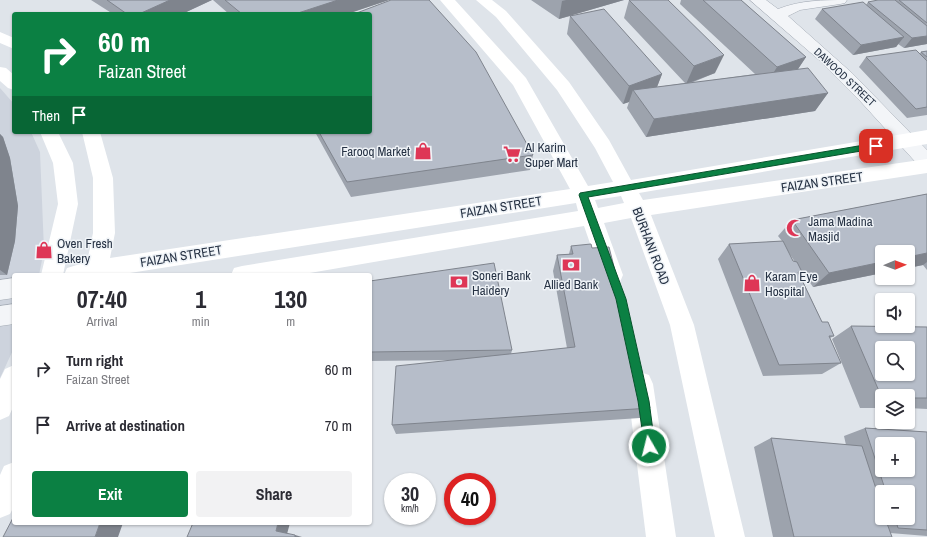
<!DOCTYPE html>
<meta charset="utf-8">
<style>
body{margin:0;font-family:"Archivo Narrow",sans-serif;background:#f2f2f3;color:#2b2b33;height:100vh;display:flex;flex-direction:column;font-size:15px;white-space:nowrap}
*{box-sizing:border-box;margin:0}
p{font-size:13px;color:#7c7c81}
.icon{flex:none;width:22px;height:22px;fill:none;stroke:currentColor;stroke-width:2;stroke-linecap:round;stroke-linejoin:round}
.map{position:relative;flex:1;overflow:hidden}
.panel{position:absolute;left:12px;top:273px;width:360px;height:252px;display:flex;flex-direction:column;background:#fff;border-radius:4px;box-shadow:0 1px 3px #0004}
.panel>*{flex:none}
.guide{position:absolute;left:12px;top:12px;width:360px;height:122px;border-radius:4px;box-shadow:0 1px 3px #0004;background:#0b8043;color:#fff;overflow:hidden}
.needle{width:26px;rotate:89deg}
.tools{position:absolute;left:875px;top:245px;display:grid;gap:8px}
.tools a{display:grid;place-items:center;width:40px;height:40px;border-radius:4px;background:#fff;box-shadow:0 1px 3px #0004;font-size:20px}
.speed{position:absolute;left:384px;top:473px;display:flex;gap:8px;font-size:20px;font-weight:700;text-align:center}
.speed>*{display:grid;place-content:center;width:52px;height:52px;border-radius:50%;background:#fff;box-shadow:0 1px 3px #0004;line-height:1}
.speed small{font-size:10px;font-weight:400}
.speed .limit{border:6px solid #d22;background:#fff;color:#111}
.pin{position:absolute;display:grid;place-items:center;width:34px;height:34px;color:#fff;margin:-17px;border-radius:8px;box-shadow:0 2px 6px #0006}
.me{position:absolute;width:44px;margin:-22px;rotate:352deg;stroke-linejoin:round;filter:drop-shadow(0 0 3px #0008)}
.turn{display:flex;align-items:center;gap:14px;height:84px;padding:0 20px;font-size:18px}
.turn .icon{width:52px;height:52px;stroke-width:2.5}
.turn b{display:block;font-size:28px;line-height:34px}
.then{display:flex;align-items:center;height:38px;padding:0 20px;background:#0003;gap:8px;font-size:15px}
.eta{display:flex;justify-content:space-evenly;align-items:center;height:68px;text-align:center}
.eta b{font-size:24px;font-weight:800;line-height:28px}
.action{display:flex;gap:8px;margin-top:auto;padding:8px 20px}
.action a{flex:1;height:46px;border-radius:4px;background:#0b8043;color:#fff;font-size:16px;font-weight:800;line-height:46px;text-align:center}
.action a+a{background:#f2f2f3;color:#2b2b33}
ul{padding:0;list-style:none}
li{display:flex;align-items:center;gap:12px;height:56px;padding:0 20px}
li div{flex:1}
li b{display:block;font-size:15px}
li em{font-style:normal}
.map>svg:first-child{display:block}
</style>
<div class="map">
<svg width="927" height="537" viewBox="0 0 927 537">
<rect width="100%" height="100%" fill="#dfe4ea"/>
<path fill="#cdd3dd" d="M0,88L14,104V132H31L40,152L44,250L39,275H14V348L0,378Z"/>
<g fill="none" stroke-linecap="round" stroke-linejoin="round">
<g stroke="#a4abb5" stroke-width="1">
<path id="street" d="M750,0H766L778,9C801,0 823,0 847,0L845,3L840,4L800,10L788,16L852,73L927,150V169L920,167L861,102L819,60Z
M14,278V298L0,300V280Z
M14,304V324L0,326V306Z"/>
</g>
<use href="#street" fill="#f3f5f8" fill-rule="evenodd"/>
<path fill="#fff" fill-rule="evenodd" d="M440,0H455L526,78L588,186L613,182L595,148L557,90L496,17L476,0H492L506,11L569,82L609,140L631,180L927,130V144L639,193L643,200L927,159V173L651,215L694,325L745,537H715L670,325L631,218L604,223L623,275L620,282L612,284L604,282L601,275L584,226L298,275H231L234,268L242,266L578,211L576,203L117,275H64L67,268L87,262L93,233V178L82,132H100L113,178L115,233L110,258L570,189L513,85ZM621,196L624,203L598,208L595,200Z
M0,32L14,38V49L0,43Z
M0,67L6,68L14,75V90L8,88L0,81Z
M40,132H58L73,163L78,204L63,275H41L58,204L53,163Z
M14,365V405L9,416L0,420V379L5,369Z
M640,372L649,375L653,384L676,537H646L627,384L631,375Z
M14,462V506L10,514L0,518V475L4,466Z"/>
</g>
<path fill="#9da3ad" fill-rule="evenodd" d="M91,0H212L182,14H113Z
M213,0H389L347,14H229Z
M531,0H624L572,15L662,74L657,87L685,83L624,18L629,0L715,73L691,83L755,74L680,4L681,0H741L806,57L798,69L828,93L815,111L646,137L627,108L629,102L623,104L567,34L570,16L559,19Z
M895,0H927V44L904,48L898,44L896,47L853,55L815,19L822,9L866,5L868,2Z
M927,51V115L907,118L859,67L866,57L919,54L921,52Z
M315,132H370L533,155L530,170L351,197Z
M0,134L3,137L10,158L18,206L15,241L7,275H0Z
M927,194V270L923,265L813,287L802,271V272L800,275L822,322L834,336L830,338L841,363L822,374L763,376L718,259L729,244L782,241L778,236L792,220ZM785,247L795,262L793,261Z
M571,246L650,408L640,418L396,434L392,425L459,360L370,361V281L512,350L511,354L567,348L553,271L557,255L569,254Z
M851,326L927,327V409L908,408V396H882V408H860L832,339Z
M865,428L927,432V536L890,533L892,537H773L754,447L771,438L846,445L844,436ZM882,492H908V518H882Z"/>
<path fill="#7f848d" d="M170,0H212L182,14H139Z
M338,0H389L347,14H295Z
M566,0H624L559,19L562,1Z
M927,36V44L904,48L912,38Z
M904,37L896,47L853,55L861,45Z
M724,55L715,73L686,84L694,66Z
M806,57L794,75L766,85L777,67Z
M662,74L655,92L633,90L629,102L623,104L629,86Z
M828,93L815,111L646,137L654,119Z
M0,134L3,137L10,158L18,206L15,241L7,275L0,270Z
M927,253V262L923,265L908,268V257Z
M882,262V273L813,287L829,273Z
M100,523H123L118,537H95Z
M278,523H290L287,534L276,531Z
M295,535L302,537H295Z"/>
<path fill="#b6bdc9" stroke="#7f848d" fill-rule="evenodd" d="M107,0H170L139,14H127Z
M225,0H338L295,14H242Z
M391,0H429L476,52L533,155L347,182L319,132H370V14H354Z
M629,0H668L724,55L694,66Z
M703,0H741L806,57L777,67Z
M878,0H895L927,26V36L912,38L868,2Z
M899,0H927V23Z
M863,2L904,37L861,45L822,9Z
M604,9L662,74L629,86L570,16Z
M916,50L927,61V107L916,109L866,57Z
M927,51V57L921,52Z
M808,68L828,93L654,119L633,90Z
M927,194V253L908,257V252H882V262L829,273L792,220Z
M783,241L793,261L797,262L802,272H798L822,322H828L834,336H829L841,363L779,365L729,244Z
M591,244L592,248L609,247L650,408L392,425L396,366L575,347L557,255L573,254L571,246Z
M494,263L512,350L370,352V281Z
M851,326L927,327V398H908V396H882V398ZM882,348H908V374H882Z
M865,428L927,432V530L898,528L895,518H908V492H886ZM882,444H908V470H882Z
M771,438L862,446L882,507V518H885L892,537H794Z
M14,516V523H100L95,537H3Z
M193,523H278L276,531L295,535V537H187Z"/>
<path fill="#0b8043" stroke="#07532c" d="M876,143L880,146L879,148L588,197L626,299L649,401L655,446L653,450L649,452L645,450L638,401L616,299L579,195L580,193Z"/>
<defs>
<g id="shop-bare" transform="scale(1.38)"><path d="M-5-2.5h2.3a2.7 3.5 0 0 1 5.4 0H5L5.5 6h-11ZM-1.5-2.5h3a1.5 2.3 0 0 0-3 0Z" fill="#de3656" stroke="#eff3f7" stroke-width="2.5" paint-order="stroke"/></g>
<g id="supermarket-bare" transform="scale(1.38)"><path d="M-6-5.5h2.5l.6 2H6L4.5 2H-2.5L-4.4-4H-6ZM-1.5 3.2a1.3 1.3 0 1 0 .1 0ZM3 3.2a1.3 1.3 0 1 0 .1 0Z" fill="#de3656" stroke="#eff3f7" stroke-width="2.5" paint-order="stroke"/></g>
<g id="mosque-bare" transform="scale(1.38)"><path d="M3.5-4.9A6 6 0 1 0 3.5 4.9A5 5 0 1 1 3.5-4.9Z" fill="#de3656" stroke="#eff3f7" stroke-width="2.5" paint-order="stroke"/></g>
<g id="bank-bare" transform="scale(1.38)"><path d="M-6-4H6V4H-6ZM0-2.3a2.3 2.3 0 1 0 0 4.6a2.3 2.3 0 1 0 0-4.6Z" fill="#de3656" stroke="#eff3f7" stroke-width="2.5" paint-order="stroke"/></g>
</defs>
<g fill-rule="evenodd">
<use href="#shop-bare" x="423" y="151"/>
<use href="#supermarket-bare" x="512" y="154"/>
<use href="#mosque-bare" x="795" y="228"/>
<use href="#shop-bare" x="44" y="250"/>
<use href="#bank-bare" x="571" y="265"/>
<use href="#bank-bare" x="459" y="282"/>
<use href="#shop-bare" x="752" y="283"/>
</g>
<g text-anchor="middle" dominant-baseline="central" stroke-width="3" stroke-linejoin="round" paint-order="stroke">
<g font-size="11" fill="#263244" stroke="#eff3f7">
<text transform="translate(845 77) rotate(43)">DAWOOD STREET</text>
</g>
<g font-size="13" fill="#263244" stroke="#eff3f7" text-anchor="start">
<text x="525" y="147">Al Karim<tspan x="525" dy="15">Super Mart</tspan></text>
<text x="410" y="151" text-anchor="end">Farooq Market</text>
<text x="808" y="221">Jama Madina<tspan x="808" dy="15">Masjid</tspan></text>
<text x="57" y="243">Oven Fresh<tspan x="57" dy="15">Bakery</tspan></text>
<text x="472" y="275">Soneri Bank<tspan x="472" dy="15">Haidery</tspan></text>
<text x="765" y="276">Karam Eye<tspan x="765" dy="15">Hospital</tspan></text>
<text x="571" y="284" text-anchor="middle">Allied Bank</text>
</g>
<g font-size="13" fill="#263244" stroke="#eff3f7">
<text transform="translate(822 182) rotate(-8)">FAIZAN STREET</text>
<text transform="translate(501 207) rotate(-9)">FAIZAN STREET</text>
<text transform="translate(651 246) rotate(69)">BURHANI ROAD</text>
<text transform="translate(181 256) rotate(-9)">FAIZAN STREET</text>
</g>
</g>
</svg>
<div class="tools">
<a><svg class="needle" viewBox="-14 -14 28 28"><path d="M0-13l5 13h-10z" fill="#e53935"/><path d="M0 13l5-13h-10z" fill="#7c7c81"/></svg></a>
<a><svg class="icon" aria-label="sound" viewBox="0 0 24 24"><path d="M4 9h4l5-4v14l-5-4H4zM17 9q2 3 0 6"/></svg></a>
<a><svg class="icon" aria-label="search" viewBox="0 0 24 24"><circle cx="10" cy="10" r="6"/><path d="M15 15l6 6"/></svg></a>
<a><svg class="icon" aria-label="layers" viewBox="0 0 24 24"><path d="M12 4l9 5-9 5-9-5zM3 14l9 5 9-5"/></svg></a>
<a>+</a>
<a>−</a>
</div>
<div class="speed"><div>30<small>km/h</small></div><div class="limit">40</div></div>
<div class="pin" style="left:876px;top:146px;background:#d93025"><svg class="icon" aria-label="arrive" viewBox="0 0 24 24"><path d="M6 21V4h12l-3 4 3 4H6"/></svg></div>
<svg class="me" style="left:649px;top:446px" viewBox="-20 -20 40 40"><circle r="17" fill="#0b8043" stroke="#fff" stroke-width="3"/><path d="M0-11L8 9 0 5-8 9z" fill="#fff"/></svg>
<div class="guide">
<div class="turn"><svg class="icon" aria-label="right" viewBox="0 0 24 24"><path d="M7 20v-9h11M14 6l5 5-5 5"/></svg><div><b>60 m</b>Faizan Street</div></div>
<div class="then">Then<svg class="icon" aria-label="arrive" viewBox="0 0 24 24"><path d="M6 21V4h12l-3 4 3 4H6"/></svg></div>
</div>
<section class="panel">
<div class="eta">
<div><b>07:40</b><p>Arrival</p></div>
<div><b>1</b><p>min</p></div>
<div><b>130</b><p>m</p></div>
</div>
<ul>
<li><svg class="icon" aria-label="right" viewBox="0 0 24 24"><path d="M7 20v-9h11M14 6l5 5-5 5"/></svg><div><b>Turn right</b><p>Faizan Street</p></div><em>60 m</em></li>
<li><svg class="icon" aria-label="arrive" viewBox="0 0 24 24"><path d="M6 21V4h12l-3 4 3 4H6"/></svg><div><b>Arrive at destination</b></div><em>70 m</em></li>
</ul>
<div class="action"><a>Exit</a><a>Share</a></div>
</section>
</div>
